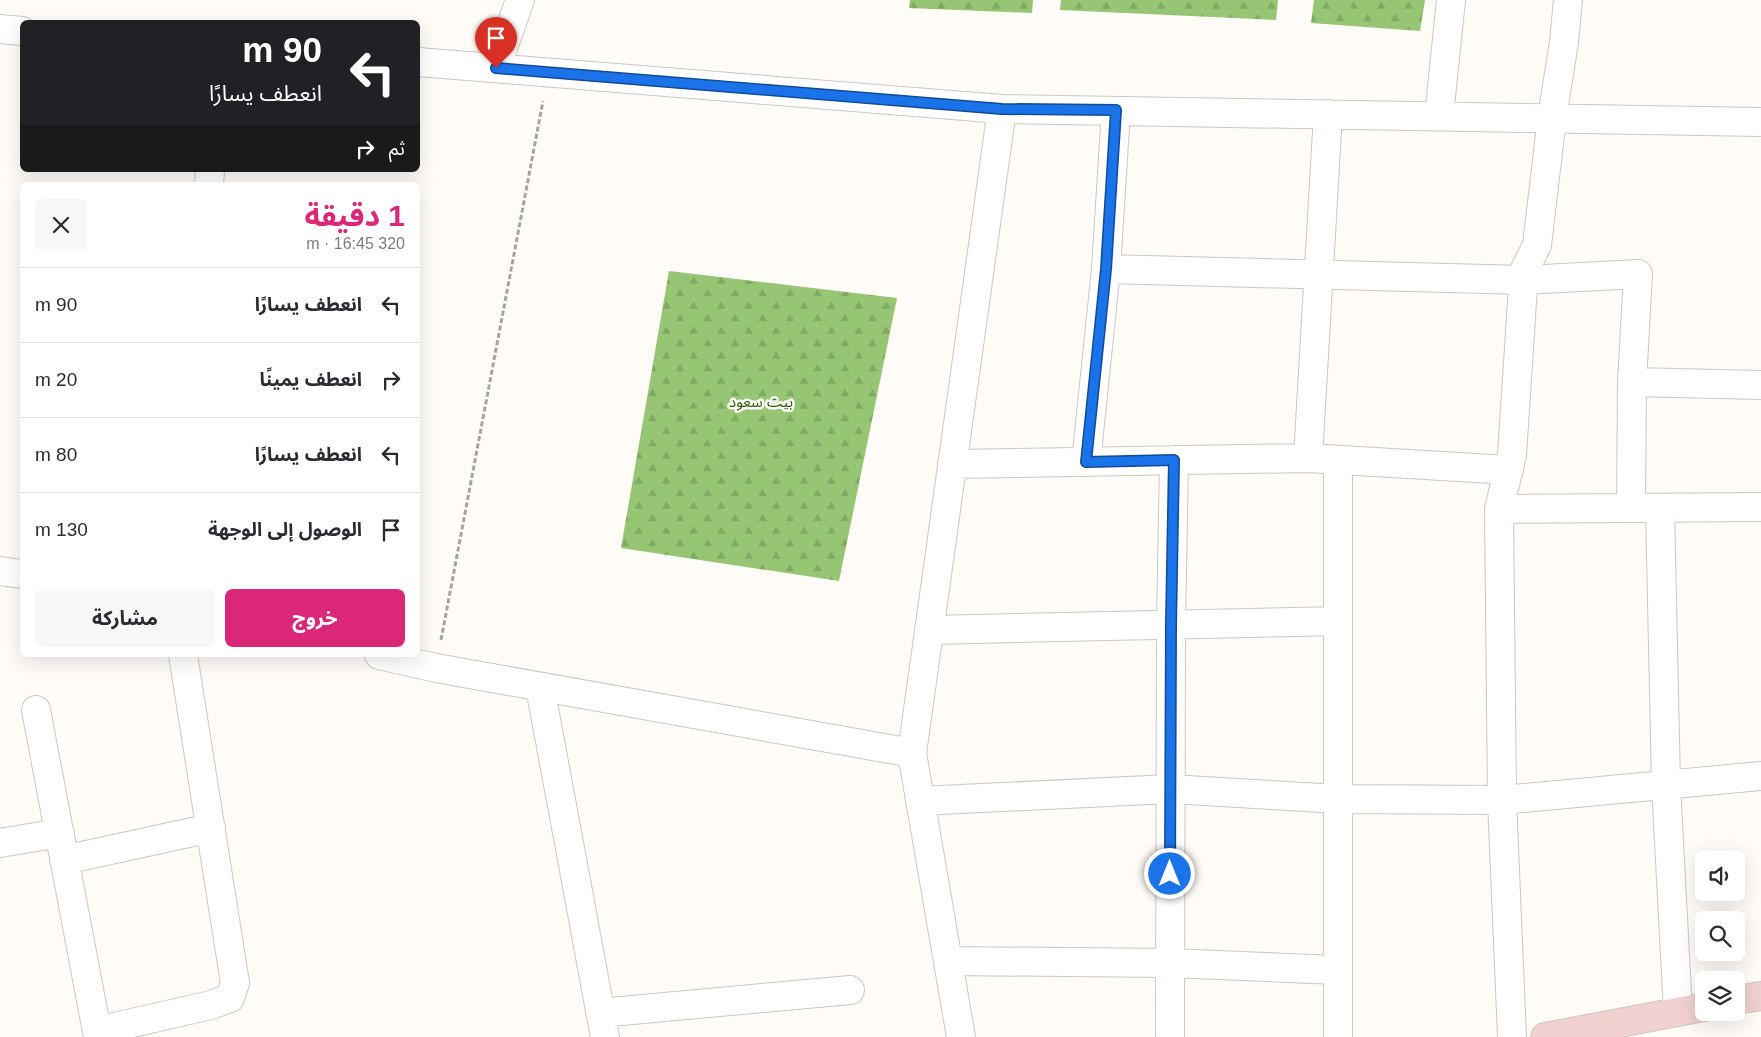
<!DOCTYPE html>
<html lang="ar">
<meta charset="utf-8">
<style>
body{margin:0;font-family:Arial,"Noto Sans Arabic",sans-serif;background:#f7f7f7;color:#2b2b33;direction:rtl;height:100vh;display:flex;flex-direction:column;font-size:19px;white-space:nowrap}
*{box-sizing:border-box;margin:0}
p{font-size:16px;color:#7c7c81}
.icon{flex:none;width:28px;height:28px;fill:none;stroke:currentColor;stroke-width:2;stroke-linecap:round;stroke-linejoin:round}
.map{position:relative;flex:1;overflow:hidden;direction:ltr}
.sheet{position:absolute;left:20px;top:182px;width:400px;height:475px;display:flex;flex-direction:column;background:#fff;border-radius:8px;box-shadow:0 5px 20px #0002;direction:rtl}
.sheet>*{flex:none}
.hud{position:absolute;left:20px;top:20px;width:400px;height:152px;border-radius:8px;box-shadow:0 5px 20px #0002;direction:rtl;background:#202124;color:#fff;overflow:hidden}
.controls{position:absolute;left:1695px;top:851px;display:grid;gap:10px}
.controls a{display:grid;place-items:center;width:50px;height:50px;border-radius:8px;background:#fff;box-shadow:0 5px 20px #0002;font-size:25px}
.pin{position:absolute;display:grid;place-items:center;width:42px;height:42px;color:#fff;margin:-51px -21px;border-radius:50% 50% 50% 0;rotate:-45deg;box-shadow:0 0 5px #0007}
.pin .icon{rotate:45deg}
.me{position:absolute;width:55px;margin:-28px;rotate:0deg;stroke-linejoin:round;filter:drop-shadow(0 0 4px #0008)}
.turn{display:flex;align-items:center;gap:18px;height:105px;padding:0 15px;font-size:22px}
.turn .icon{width:65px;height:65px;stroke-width:2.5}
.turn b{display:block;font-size:35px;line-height:42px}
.then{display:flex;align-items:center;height:48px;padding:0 15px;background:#0003;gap:10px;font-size:19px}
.round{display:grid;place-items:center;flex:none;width:52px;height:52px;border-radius:8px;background:#f7f7f7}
.summary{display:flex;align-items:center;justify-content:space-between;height:85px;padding:0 15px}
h1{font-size:30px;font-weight:700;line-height:38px;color:#db2777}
.cta{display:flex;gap:10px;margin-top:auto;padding:10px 15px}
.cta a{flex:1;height:58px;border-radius:8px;background:#db2777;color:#fff;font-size:20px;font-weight:700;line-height:58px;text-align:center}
.cta a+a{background:#f7f7f7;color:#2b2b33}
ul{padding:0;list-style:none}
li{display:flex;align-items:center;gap:15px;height:75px;padding:0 15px;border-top:1px solid #e1e1e2}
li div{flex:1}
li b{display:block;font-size:19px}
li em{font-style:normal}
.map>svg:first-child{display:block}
</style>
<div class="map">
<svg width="1761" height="1037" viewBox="0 0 1761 1037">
<defs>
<pattern id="forest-firs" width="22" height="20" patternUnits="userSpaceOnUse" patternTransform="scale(1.25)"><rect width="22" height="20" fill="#96c574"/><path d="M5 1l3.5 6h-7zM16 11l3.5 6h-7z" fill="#81a964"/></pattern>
</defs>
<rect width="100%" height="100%" fill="#fffbf6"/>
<path fill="url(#forest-firs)" d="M910,0H1033L1032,13L909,8Z
M1061,0H1278L1276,20L1060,10Z
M1314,0H1425L1420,31L1311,23Z
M669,271L897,298L839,581L621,548Z"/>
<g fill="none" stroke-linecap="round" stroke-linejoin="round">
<g stroke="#cdc7be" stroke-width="30">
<path id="street" d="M0,29L22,31
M418,62L1002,109L1761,122
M496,68L520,0
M1439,116L1451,0
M209,185L210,170
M1106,269L1523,280L1638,274L1632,382L1631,508
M1632,382L1761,385
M1308,458L1328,114
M1338,461V1037
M1086,462L1106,269L1116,111
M952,464L1308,458L1509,470
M1660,508L1666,785L1678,1012
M1499,509L1761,507
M0,571L22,574
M929,630L1338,621
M379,655L436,668L912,753
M540,687L605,1037
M36,710L98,1037
M920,801L1170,789L1338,799L1502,800L1761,776
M0,843L60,833
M64,860L211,828
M948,961L1170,963L1338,970
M600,1013L850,990
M97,1031L211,1005L230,998L235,983L183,655
M961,1037L912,753L1002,109
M1170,1037L1171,624L1174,460
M1512,1037L1502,800L1499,509L1512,455L1524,271L1537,245L1552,118L1564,42L1568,0"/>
</g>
<g stroke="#cdc7be" stroke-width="30">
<path id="secondary" d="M1736,1000L1761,996
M1545,1037L1704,1007"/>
</g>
<path stroke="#a7a4a0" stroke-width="3" stroke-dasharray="5 2.5" stroke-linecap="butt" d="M441,640L543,101"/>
<use href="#street" stroke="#fff" stroke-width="28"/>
<use href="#secondary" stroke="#f1d1cf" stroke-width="28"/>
</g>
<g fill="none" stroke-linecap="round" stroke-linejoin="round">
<g stroke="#114b97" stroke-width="12">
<path id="route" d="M496,68L1002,109L1116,110L1106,269L1086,462L1174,460L1171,624L1170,874"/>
</g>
<use href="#route" stroke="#1a73e8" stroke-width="9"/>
</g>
<g text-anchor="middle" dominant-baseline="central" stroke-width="5" stroke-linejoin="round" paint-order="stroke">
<g font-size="15" fill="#305900" stroke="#fff">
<text x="761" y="401">بيت سعود</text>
</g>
</g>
</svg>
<div class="controls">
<a><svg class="icon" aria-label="sound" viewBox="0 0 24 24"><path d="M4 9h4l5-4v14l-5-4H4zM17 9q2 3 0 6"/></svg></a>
<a><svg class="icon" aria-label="search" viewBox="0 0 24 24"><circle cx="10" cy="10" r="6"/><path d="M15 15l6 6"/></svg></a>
<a><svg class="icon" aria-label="layers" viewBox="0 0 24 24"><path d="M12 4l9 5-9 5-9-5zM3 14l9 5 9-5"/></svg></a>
</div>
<div class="pin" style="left:496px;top:68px;background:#d93025"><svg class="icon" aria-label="arrive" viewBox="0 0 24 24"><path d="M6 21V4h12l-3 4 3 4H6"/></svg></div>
<svg class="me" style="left:1170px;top:874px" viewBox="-20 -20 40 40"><circle r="17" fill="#1a73e8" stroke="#fff" stroke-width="3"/><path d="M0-11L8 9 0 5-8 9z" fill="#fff"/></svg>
<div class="hud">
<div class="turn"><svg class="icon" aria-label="left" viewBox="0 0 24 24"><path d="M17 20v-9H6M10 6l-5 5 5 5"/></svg><div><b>90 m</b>انعطف يسارًا</div></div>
<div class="then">ثم<svg class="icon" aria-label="right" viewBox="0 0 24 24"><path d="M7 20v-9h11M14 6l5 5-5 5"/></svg></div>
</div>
<section class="sheet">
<div class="summary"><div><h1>1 دقيقة</h1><p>320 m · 16:45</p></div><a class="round"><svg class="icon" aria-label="close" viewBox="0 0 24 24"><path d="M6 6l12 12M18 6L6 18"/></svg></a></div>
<ul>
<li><svg class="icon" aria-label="left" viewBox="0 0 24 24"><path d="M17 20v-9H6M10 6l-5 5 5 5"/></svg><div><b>انعطف يسارًا</b></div><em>90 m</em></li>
<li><svg class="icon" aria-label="right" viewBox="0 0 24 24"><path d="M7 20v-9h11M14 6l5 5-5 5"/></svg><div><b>انعطف يمينًا</b></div><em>20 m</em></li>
<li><svg class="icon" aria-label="left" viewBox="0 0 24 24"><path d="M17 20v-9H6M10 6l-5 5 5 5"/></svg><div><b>انعطف يسارًا</b></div><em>80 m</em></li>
<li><svg class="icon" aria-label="arrive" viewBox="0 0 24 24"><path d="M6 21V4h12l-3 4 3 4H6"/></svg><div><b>الوصول إلى الوجهة</b></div><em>130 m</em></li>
</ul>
<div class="cta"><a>خروج</a><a>مشاركة</a></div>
</section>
</div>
